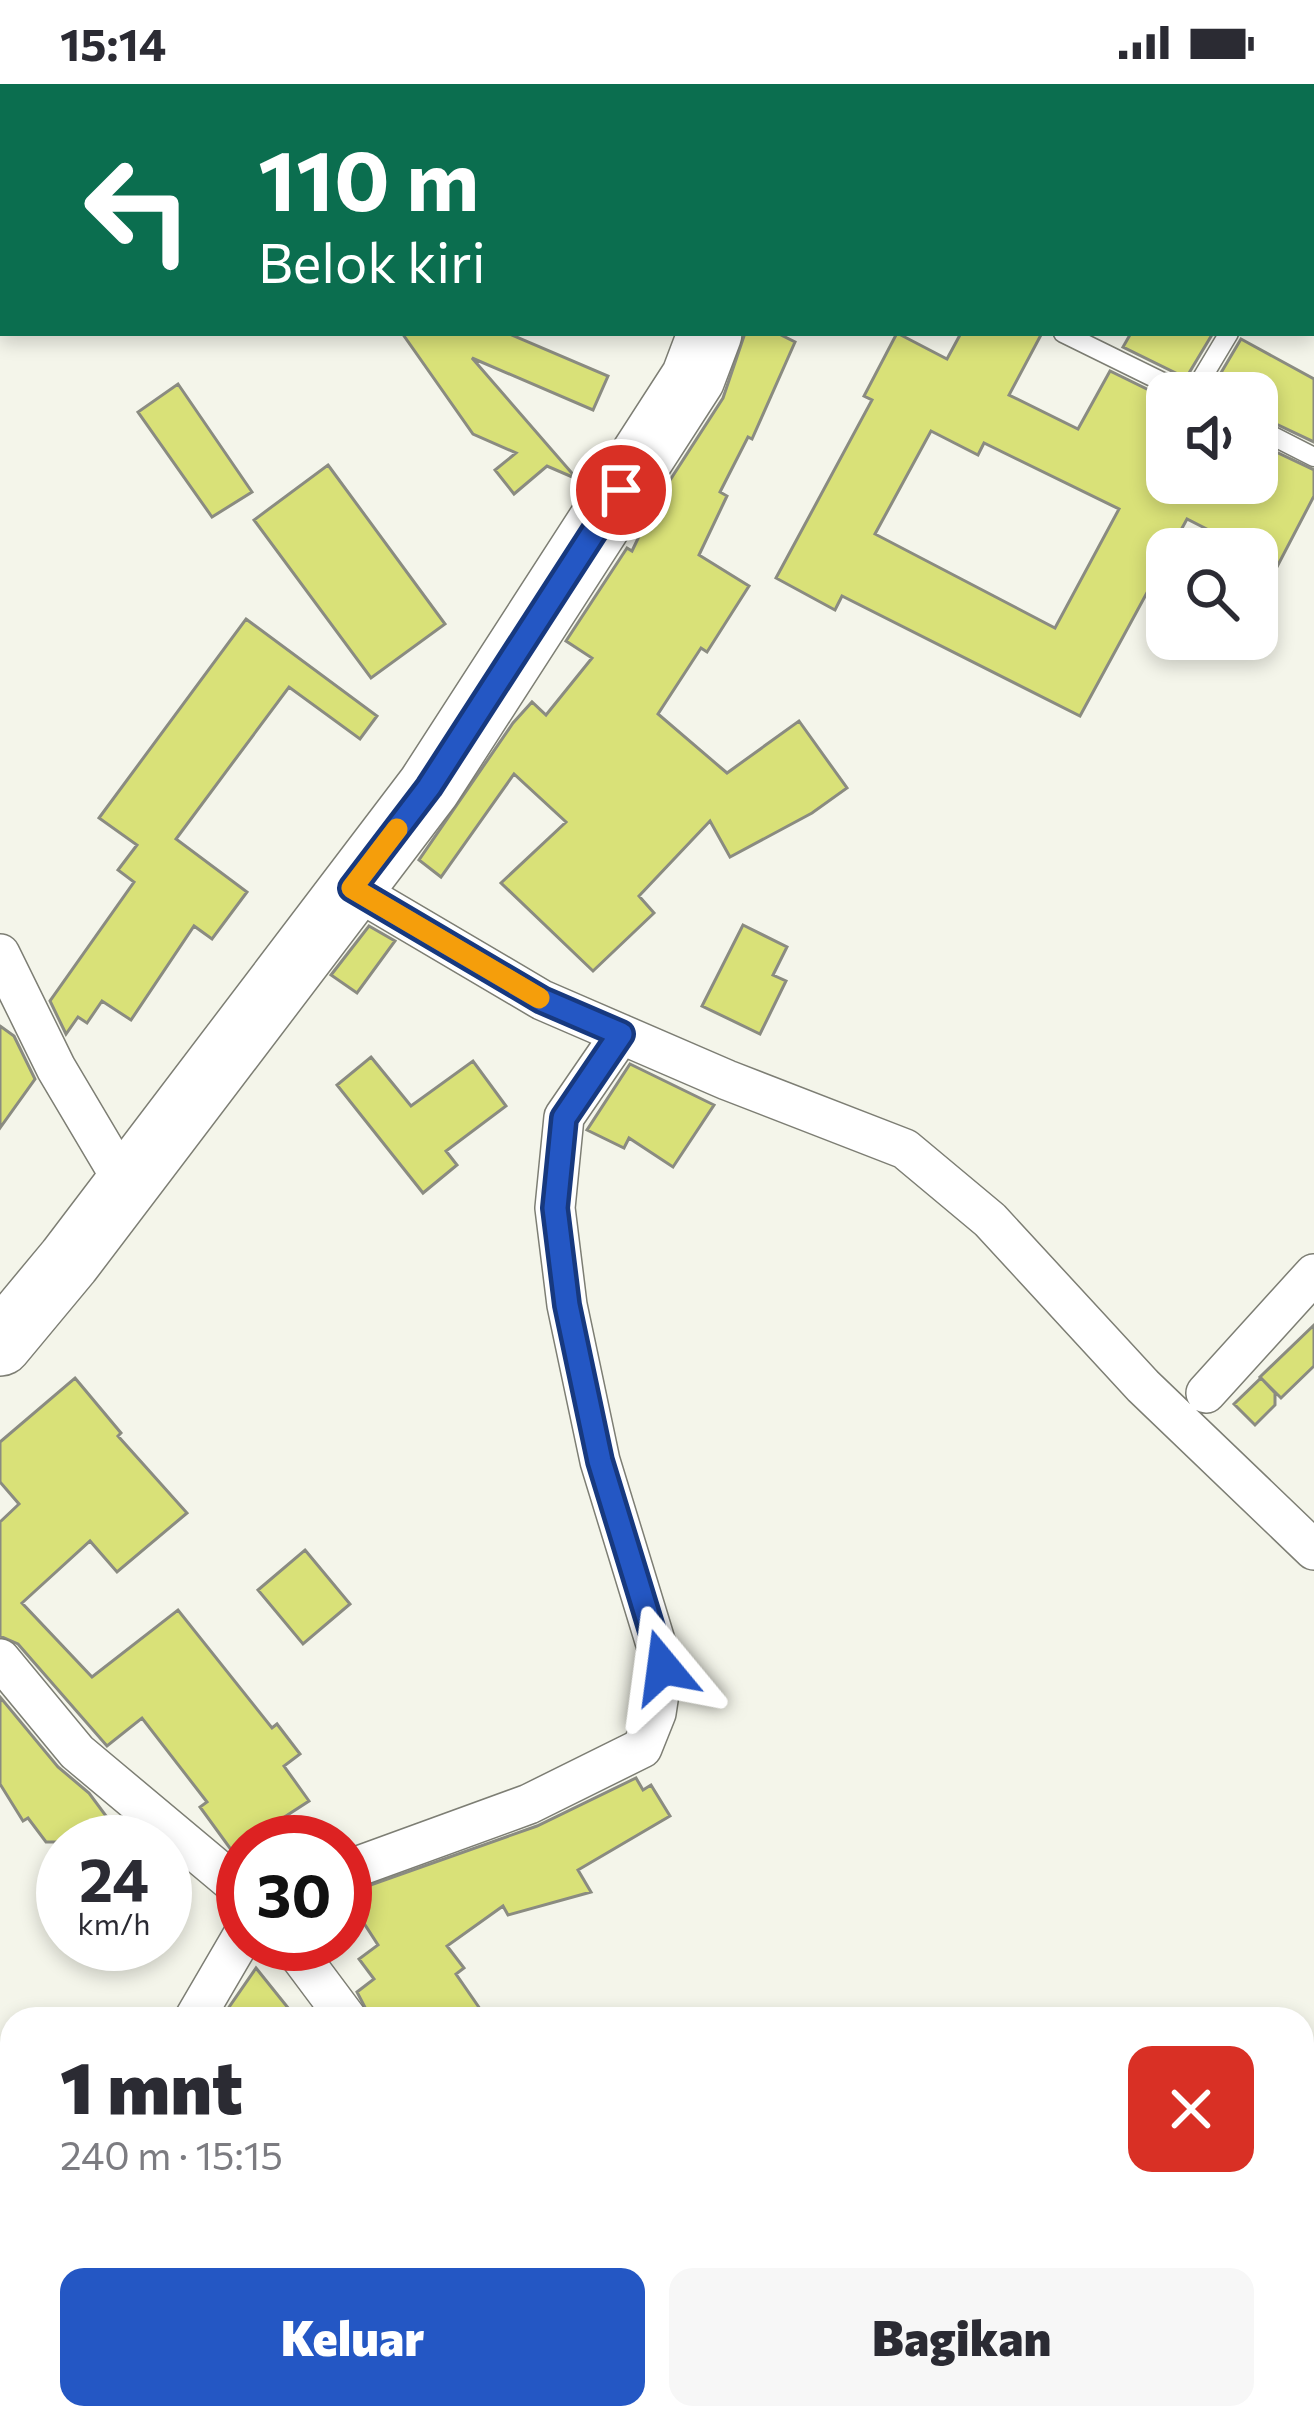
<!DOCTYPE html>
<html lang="id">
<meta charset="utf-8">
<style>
body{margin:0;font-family:Commissioner,sans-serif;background:#f7f7f7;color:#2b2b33;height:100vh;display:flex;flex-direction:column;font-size:45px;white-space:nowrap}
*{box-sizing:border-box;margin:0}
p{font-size:39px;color:#7c7c81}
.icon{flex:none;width:66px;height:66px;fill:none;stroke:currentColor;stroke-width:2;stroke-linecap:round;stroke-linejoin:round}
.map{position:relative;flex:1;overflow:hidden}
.drawer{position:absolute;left:0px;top:1923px;width:1314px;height:423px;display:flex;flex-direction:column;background:#fff;border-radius:36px 36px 0 0;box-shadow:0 6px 18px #0003}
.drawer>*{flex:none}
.guide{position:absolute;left:0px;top:0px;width:1314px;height:252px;box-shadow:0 6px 18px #0003;background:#0b6e4f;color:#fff;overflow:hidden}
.buttons{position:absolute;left:1146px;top:288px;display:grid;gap:24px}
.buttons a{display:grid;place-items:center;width:132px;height:132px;border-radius:24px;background:#fff;box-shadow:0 6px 18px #0003;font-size:60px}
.speed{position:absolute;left:36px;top:1731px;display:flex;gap:24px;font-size:60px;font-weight:700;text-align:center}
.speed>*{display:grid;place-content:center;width:156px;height:156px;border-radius:50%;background:#fff;box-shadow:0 6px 18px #0003;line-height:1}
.speed small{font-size:30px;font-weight:400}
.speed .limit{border:18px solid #d22;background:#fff;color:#111}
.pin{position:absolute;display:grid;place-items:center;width:102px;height:102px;color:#fff;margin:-51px;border:6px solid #fff;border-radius:50%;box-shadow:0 3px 12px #0007}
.me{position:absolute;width:132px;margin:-66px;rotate:344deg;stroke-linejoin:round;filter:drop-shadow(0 0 9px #0008)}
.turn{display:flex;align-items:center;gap:42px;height:252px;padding:0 60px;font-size:54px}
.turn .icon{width:156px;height:156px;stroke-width:2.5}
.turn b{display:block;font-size:84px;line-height:102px}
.round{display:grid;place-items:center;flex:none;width:126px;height:126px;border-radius:24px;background:#f7f7f7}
.overview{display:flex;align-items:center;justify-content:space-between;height:204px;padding:0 60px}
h1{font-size:72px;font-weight:800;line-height:90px}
.primary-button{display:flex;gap:24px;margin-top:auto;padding:24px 60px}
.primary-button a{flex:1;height:138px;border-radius:24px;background:#2457c4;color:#fff;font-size:48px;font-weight:800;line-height:138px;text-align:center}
.primary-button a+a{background:#f7f7f7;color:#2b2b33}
.status{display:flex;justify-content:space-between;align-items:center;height:84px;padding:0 60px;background:#fff;direction:ltr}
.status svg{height:33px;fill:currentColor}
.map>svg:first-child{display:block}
</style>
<div class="status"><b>15:14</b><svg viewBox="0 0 49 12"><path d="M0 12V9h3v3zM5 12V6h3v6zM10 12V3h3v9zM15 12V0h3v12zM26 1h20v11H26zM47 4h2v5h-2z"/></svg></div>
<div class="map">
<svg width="1314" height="2345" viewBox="0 0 1314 2345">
<rect width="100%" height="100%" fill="#f4f5ea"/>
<path fill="#d9e178" stroke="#8a8b81" stroke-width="3" fill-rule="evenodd" d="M402,249H507L608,292L593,326L472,274L577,395L547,382L514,410L495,386L516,369L473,350Z
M745,249H777L795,258L752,355L748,353L720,408L727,412L699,471L749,502L707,568L701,564L658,630L727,689L799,637L847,704L812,729L730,773L710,737L639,812L654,829L593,887L501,799L566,738L514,690L441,793L419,776L513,639L532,618L546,631L592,574L566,557L627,464L632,467L654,421L723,314Z
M897,249L947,275L961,249H1042L1009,311L1078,345L1110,287L1167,315V399H1257V359L1314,386V412L1257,521V465H1246L1187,435L1080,632L842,512L835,526L776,494L872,316L864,312ZM931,347L978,371L984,359L1119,425L1055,544L875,450Z
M1131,249H1213L1186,294L1123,263Z
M1241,255L1314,295V358L1257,331V309H1209Z
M178,300L252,408L212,433L138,328Z
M328,381L445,540L371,594L254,436Z
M246,535L377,632L360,655L289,603L176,755L247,808L212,855L194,842L131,936L102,917L87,939L78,933L66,950L50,917L134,798L118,786L137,761L99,734Z
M743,841L787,863L773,891L786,897L760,950L702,922Z
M369,842L395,857L357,909L331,891Z
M0,942L14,952L35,995L0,1044Z
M371,973L411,1022L473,977L506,1022L446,1067L457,1081L423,1109L337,1001Z
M630,980L714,1021L673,1083L629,1054L624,1064L587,1046Z
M1314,1241V1282L1281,1314L1260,1293Z
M75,1294L121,1349L118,1352L187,1429L117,1488L90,1457L22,1519L92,1593L178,1526L272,1644L277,1640L300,1670L284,1682L309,1717L232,1767L200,1723L207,1718L142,1634L107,1662L18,1560L0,1552V1438L19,1420L0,1398V1358Z
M1261,1294L1275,1309V1321L1255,1341L1234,1320Z
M305,1466L350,1520L303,1560L258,1506Z
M0,1613L58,1683L89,1709L115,1744L97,1758H46L28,1734L23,1737L0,1700Z
M636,1694L643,1706L651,1701L670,1732L578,1786L591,1808L508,1831L503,1822L447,1862L464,1884L456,1890L487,1935H371L357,1908L374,1895L359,1875L378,1861L345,1810L537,1742Z
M256,1884L297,1935H229L225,1929Z"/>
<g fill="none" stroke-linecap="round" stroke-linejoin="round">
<g stroke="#7d7e74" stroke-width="21">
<path id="service" d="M598,0L600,3
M1311,112L1314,107
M1063,249L1185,309
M1193,309L1229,249
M1257,344L1314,373"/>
</g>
<g stroke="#7d7e74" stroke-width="42">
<path id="minor" d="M352,804L542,916L727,996L905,1065L990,1136L1143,1302L1314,1466
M0,870L56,984L126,1102
M1206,1309L1314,1190
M0,1575L77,1668L243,1807
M345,1787L529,1720L642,1664L656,1629L663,1583L600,1377L567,1221L555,1124L564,1033L621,950
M291,1860L347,1935
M194,1935L243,1851
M0,2150L12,2137
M560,2334L566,2345"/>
</g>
<g stroke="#7d7e74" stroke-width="66">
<path id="trunk" d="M791,3V0
M0,1260L69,1177L429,703L693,294L710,249"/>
</g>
<use href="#service" stroke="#fff" stroke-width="18"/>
<use href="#minor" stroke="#fff" stroke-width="39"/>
<use href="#trunk" stroke="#fff" stroke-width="63"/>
</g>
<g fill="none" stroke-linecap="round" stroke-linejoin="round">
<g stroke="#17397f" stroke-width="30">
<path id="route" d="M621,406L429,703L352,804L542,916L621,950L564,1034L555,1124L567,1221L600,1377L663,1583"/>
</g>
<use href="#route" stroke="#2457c4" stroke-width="21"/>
<path stroke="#f59e0b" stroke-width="21" d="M397,745L352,804L539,914"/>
</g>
</svg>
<div class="buttons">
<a><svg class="icon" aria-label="sound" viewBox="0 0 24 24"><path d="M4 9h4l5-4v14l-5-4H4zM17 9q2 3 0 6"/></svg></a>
<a><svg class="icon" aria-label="search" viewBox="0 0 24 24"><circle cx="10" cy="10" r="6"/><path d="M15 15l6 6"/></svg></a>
</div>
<div class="speed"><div>24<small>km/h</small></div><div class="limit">30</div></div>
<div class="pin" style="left:621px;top:406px;background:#d93025"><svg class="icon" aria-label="arrive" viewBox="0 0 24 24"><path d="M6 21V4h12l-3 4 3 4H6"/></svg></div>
<svg class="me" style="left:663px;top:1583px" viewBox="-20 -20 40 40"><path d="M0-17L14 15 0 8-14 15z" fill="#2457c4" stroke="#fff" stroke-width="4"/></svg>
<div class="guide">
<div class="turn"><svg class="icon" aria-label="left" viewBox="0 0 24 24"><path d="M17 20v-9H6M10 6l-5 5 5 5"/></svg><div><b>110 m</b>Belok kiri</div></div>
</div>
<section class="drawer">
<div class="overview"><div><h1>1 mnt</h1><p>240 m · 15:15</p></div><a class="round" style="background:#d93025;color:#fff"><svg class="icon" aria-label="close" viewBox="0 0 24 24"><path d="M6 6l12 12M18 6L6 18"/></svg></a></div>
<div class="primary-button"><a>Keluar</a><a>Bagikan</a></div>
</section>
</div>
